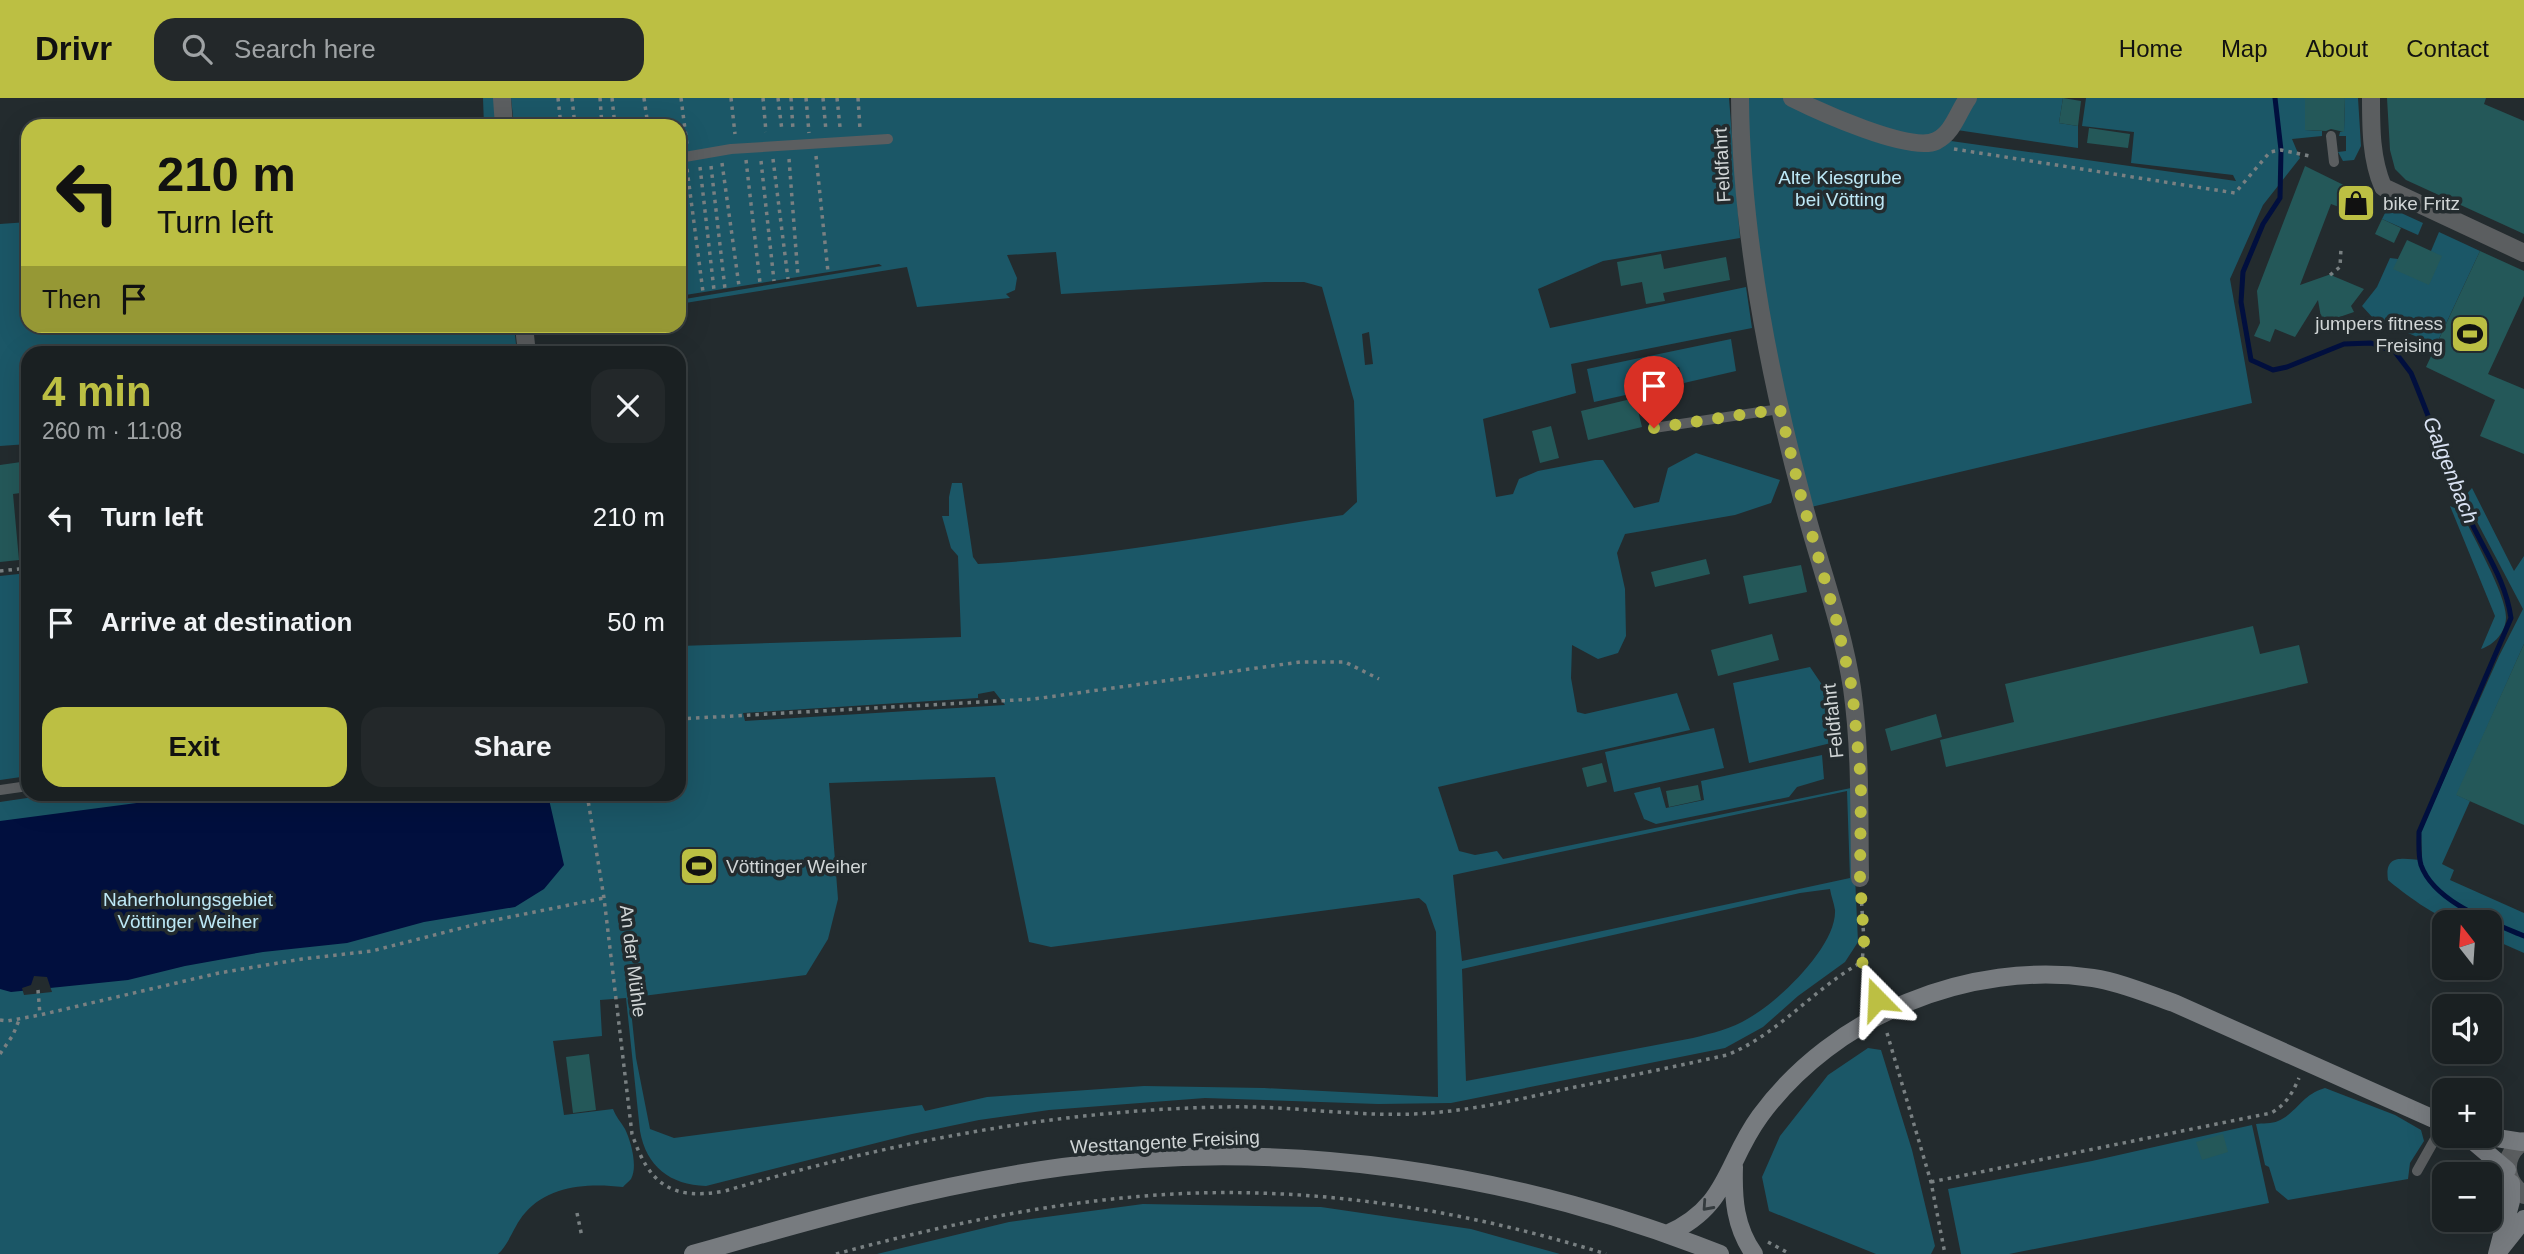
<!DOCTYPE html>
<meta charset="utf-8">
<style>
body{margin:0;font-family:Helvetica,sans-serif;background:#23282a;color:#f1f3f6;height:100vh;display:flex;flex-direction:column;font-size:26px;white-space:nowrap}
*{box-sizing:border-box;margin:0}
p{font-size:23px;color:#9fa3a5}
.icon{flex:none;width:38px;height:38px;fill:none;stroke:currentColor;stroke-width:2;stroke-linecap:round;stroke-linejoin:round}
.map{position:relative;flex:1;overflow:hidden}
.details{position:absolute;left:21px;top:248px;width:665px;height:455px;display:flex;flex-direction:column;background:#1a2022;border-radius:21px;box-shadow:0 7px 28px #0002,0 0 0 2px #383e40}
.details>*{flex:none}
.top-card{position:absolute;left:21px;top:21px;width:665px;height:214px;border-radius:21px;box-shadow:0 7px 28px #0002,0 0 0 2px #383e40;background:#bcbf43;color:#111;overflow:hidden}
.needle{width:46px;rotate:343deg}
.fabs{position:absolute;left:2432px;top:812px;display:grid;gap:14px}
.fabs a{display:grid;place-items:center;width:70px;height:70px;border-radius:14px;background:#1a2022;box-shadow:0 7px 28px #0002,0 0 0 2px #383e40;font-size:35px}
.pin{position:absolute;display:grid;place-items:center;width:60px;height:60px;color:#fff;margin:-72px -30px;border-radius:50% 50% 50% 0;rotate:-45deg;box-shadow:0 0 7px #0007}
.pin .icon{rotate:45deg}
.me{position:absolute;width:77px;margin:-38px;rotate:339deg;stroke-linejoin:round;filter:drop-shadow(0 0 5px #0008)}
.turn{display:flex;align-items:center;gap:24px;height:147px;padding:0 21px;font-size:32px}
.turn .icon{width:91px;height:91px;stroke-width:2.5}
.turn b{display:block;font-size:49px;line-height:60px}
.then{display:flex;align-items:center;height:66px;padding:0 21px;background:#0003;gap:14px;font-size:26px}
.round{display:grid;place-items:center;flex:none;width:74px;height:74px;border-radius:21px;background:#23282a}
.head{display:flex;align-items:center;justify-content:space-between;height:119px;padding:0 21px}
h1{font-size:42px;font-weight:600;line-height:52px;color:#bcbf43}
.cta{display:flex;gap:14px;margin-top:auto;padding:14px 21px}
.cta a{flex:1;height:80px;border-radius:21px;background:#bcbf43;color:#111;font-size:28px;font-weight:600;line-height:80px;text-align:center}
.cta a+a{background:#23282a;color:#f1f3f6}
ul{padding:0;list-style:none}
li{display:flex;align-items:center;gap:21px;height:105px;padding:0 21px}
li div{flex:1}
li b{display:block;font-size:26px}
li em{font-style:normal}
header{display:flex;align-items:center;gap:42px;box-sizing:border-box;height:98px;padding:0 35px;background:#bcbf43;color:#111}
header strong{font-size:33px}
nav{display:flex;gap:38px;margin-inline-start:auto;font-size:24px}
.search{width:490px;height:63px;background:#23282a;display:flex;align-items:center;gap:18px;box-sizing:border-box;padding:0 24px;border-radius:21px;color:#9fa3a5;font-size:26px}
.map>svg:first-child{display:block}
</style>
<header>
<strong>Drivr</strong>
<div class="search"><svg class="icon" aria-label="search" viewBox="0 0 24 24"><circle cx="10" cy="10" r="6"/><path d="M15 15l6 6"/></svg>Search here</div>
<nav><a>Home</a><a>Map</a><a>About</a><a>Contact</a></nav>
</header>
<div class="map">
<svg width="2524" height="1156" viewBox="0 0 2524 1156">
<rect width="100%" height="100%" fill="#232b2e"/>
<path fill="#1b5767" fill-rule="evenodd" d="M483,0H495L496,28H484Z
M511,0H1729L1740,140L1603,163L1538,191L1550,230L1746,189L1752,230L1571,266L1576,295L1483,321L1496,399L1513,396L1519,381L1538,373L1595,362H1603L1634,410L1659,404L1668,370L1696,355L1780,382L1771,405L1735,417L1625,436L1617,455L1625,491L1626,538L1618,555L1598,561L1572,547L1571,580L1577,614L1585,616L1677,595L1690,632L1438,689L1459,753L1475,757L1497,753L1503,761L1851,690L1858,844L1845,864L1798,898L1763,929L1725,950L1451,1005L1378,1006L1205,1000L1049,1012L979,1022L912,1036L706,1088C670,1087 646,1068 640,1033L626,900L600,902L602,938L553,943L564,1017L613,1011C616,1019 621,1024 625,1031C631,1043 638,1069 631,1081C629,1084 625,1086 623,1089C589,1085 549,1087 525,1115C514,1127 510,1145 498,1156H0V704L54,696H679V548L961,539L958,458L951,450L942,418H949V399L952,385H962L973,459L978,466C1100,460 1222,436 1343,417L1357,404L1354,303L1322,189L1304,184H1265L1061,196L1056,154L1007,157L1017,180L1015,192L1006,196L1010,200L917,209L907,169L679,206V202L882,168L879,166L679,198V28H514ZM1369,234L1373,266L1365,267L1362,236ZM994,593L1005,607L745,623L743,615L978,600V596ZM995,679L1029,844L1051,849L1419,800L1426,806L1436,834L1438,999L1264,990L1144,988L987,999L925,1013L922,1007L674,1040L650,1031L636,960L630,902L635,899L806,877L828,841L838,801L829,685ZM1847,693L1850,780L1462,863L1453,777ZM1830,791C1831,798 1834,805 1835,812C1837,848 1778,904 1749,920C1732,931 1712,935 1693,940L1466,983L1462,871L1800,795Z
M1745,0H2063L2059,25L2078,28V50L1957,32L1951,43L2236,83L2233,77L2131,65L2134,34L2082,28L2086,0H2305V32L2322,33V38L2292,41L2300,60L2263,107L2230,181L2252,305L1811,409L1783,306L1753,130Z
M2345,0H2358L2361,48L2354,62L2343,63L2338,54L2346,53V38H2339L2340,34L2344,33Z
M2388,109L2423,125L2418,137L2382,121Z
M28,124V228H514L517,255L28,256V346L0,348V126Z
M2439,134L2480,153L2436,247L2373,220L2362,208L2377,189L2390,160L2398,161L2431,153Z
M1731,241L1736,273L1684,285L1679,269L1656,273L1657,290L1594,304L1587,271Z
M2472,390L2514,473L2524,458V546L2457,697L2470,703L2442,766L2454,772L2450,782L2524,815V855L2490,840V824C2479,824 2466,826 2456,824C2438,821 2402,794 2388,782C2384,755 2403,761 2422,762L2421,733L2499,558L2523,511L2464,399Z
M2450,408L2461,413C2472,437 2506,496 2506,519C2506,534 2494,547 2481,551L2495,518Z
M28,475V678L0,682V478Z
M1810,569L1829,597L1835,644L1749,665L1733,585Z
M1714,630L1724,670L1614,694L1605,654Z
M1822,657L1824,681L1797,689L1789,699L1656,726L1644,721L1634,695L1660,689L1666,710L1704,702L1701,683Z
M1868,950L1881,952L1912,1052L1935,1148L1931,1156H1876L1769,1113L1762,1079L1780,1038L1828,977Z
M2325,990L2395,1017L2421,1032L2424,1043L2410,1065L2408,1081L2288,1102L2276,1092L2269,1069L2265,1067L2256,1026C2262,1025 2272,1026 2278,1023C2298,1014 2301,997 2325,990Z
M2252,1027L2269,1105L2009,1156H1961L1948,1091L2092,1063Z
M1143,1106L1321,1109L1471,1131L1560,1156H877L1009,1124Z"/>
<path fill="#010f3e" d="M205,696L548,697L564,767L544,791L515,809L424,824L347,845L263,854L185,868L128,882L11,894L0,891V723Z"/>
<path fill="#232b2e" d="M34,878L47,879L52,894L24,897L22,890L31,887Z"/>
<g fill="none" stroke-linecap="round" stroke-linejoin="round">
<path stroke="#010f3e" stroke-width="5" d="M2275,0L2281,52L2280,100L2263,126L2243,174L2241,204L2251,262L2273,272L2287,269L2344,246L2371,245L2395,254L2411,275C2432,325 2449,377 2472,426C2487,457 2506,484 2511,520L2419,734C2419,745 2418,757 2421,767C2434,804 2491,824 2524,838"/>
</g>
<path fill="#245859" d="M2063,0L2081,3L2078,28L2059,25Z
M2305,0H2345L2344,34L2331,31L2326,33L2305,32Z
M2387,0H2486L2484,6L2524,23V136L2406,82L2395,71L2390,52Z
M2089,30L2130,36L2128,50L2087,45Z
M2305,68L2364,97L2355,115L2331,106L2300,187L2334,175L2333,178L2364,191L2351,208L2354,214L2322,225L2318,202L2295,239L2275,231L2270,244L2254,238L2260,225L2257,193Z
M2382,121L2401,130L2394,145L2375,136Z
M2407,142L2442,158L2429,187L2393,171Z
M2480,153L2524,173V198L2488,276L2524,291V356L2480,338L2495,302L2426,269Z
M1661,156L1664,171L1726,159L1730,182L1663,195L1665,203L1646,206L1642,184L1621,188L1617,164Z
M1635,300L1642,329L1588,342L1581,313Z
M1551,328L1559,360L1540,365L1532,333Z
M28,363V394L13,396L19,462L0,464V367Z
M1706,461L1710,476L1655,489L1651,474Z
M1801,467L1807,494L1749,506L1743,478Z
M2253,528L2260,556L2299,547L2308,585L1946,669L1940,642L2014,624L2005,586Z
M1772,536L1779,562L1718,578L1711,552Z
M2524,546V727L2456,697Z
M1936,616L1942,639L1891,653L1885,631Z
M1602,665L1607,684L1587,689L1582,670Z
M1698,687L1701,702L1669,709L1666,693Z
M589,956L596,1012L573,1015L566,959Z
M2223,1036L2228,1054L2202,1062L2196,1044Z"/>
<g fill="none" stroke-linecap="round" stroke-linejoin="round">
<path stroke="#798082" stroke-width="3.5" stroke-dasharray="3.5 5" stroke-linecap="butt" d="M558,0L561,28
M572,0L575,28
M600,0L602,28
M612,0L615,28
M644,0L648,28
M681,0L687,47
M731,0L735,36
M763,0L766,34
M778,0L782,33
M791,0L793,32
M806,0L809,35
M823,0L826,33
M837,0L840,29
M858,0L860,31
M1954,51L2235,95L2270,54L2281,52L2310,58
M816,58L828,174
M773,61L788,181
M789,61L798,179
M746,62L760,185
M761,63L774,183
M722,65L739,188
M711,68L725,191
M700,69L714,192
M687,71L703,194
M679,174L682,198
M2330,177L2340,169L2341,150
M21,400L28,454
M0,473L28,470
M679,621L1034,601L1300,564H1345L1379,581
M587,696L604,800L632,1036C649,1086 671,1103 725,1093C888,1045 1054,1012 1224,1009C1297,1007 1369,1022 1441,1014C1483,1010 1525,1000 1566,991C1619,980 1673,969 1727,957C1779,936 1813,891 1862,864
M1861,796L1864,843L1862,864L1870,878L1877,901
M38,892L40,917
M0,922L7,923L40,917L219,875L302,861L372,853L485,824L604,800
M1887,935L1931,1084L1945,1156
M0,956L13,937L19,922
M1931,1084L2271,1015C2286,1007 2293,994 2299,980
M577,1115L582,1139
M1768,1144L1790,1156
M836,1156C954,1124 1075,1099 1197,1095C1335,1091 1475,1115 1606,1156"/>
<path stroke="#5b5e60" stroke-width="10" d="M2331,38L2334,64
M679,60L731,51L888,41
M1654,330L1780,311
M0,692L28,688
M2417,1073L2444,1025"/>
<path stroke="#5b5e60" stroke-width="18" d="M502,0L504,28
M1740,0C1741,133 1767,268 1801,396C1817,461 1842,524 1852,590C1861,654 1859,717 1860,780
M1792,0C1818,13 1910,55 1936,43C1953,35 1958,14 1968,0
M2371,0C2371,30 2371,61 2383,89L2524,155
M524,228L527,256"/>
<path stroke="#5b5e60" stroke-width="18" d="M2524,1043C2502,1057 2503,1082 2524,1097"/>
<path stroke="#777b7f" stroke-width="18" d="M2467,1038L2507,1072
M2484,1038L2522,1044
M1734,1069C1733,1101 1735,1129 1754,1156
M1667,1136C1729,1108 1725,1066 1760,1018C1834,917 1969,862 2093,880C2120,884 2148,896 2174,905L2445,1026
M2501,1150L2524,1121
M693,1156C814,1121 937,1086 1063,1069C1286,1039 1511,1074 1720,1156
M2497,1156L2511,1103V1085"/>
</g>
<defs><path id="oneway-chevron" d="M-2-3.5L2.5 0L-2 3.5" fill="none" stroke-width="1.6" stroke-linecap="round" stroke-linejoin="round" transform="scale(1.75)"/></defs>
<use stroke="#343b3e" href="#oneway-chevron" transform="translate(1707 1108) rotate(132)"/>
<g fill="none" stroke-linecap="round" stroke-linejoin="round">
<path stroke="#bcbf43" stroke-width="12" stroke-dasharray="0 21.6" d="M1654,330L1780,311L1801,398L1836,521L1852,590L1861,683L1860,780L1864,843L1862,864L1870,878L1877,901"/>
</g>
<defs>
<g id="shop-square" transform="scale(2.0125)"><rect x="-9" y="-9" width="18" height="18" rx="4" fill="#bcbf43" stroke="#232b2e"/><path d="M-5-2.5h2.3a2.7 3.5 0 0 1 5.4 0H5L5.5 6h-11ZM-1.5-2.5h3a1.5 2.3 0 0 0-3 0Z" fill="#111"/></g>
<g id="stadium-square" transform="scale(2.0125)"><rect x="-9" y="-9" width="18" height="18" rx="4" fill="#bcbf43" stroke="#232b2e"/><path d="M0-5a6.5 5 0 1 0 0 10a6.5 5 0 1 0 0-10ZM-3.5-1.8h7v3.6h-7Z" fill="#111"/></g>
</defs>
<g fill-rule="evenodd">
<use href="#shop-square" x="2356" y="105"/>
<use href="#stadium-square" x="2470" y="236"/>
<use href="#stadium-square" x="699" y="768"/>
</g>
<g text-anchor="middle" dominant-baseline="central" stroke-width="7" stroke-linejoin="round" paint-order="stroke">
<g font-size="19" fill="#d0d5d6" stroke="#232b2e">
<text transform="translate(1722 67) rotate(-93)">Feldfahrt</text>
<text transform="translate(1833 623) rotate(-96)">Feldfahrt</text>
<text transform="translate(633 863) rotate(83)">An der Mühle</text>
<text transform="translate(1165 1044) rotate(-3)">Westtangente Freising</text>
</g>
<g font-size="19" fill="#bde8f6" stroke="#232b2e">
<text x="1840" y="79">Alte Kiesgrube<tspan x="1840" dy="22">bei Vötting</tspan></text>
<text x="188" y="801">Naherholungsgebiet<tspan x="188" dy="22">Vöttinger Weiher</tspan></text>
</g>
<g font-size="19" fill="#d0d5d6" stroke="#232b2e" text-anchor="start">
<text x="2383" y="105">bike Fritz</text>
<text x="2443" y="225" text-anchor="end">jumpers fitness<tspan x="2443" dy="22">Freising</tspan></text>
<text x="726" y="768">Vöttinger Weiher</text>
</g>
<g font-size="21" font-style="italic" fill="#dae3f4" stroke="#232b2e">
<text transform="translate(2451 372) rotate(68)">Galgenbach</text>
</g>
</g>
</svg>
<div class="fabs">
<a><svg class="needle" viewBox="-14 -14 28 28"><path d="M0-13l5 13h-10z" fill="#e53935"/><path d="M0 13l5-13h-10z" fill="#9fa3a5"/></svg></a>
<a><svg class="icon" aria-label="sound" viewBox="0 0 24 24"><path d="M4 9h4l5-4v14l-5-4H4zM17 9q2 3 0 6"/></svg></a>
<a>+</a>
<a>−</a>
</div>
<div class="pin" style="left:1654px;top:330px;background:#d93025"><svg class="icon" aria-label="arrive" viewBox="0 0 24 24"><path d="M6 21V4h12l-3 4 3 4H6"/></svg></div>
<svg class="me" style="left:1877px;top:901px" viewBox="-20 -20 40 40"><path d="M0-17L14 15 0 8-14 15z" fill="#bcbf43" stroke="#fff" stroke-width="4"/></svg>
<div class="top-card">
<div class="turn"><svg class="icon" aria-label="left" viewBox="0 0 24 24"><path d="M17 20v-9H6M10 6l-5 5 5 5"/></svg><div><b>210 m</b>Turn left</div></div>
<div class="then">Then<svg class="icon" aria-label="arrive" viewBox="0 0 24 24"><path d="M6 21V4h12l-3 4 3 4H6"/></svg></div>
</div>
<section class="details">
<div class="head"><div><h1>4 min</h1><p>260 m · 11:08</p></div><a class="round"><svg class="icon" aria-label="close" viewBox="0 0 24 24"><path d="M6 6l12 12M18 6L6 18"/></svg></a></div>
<ul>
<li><svg class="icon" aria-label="left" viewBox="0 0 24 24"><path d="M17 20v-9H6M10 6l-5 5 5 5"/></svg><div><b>Turn left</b></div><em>210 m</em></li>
<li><svg class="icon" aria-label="arrive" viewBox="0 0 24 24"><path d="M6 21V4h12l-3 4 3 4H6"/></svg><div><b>Arrive at destination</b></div><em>50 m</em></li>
</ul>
<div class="cta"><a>Exit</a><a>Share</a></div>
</section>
</div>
